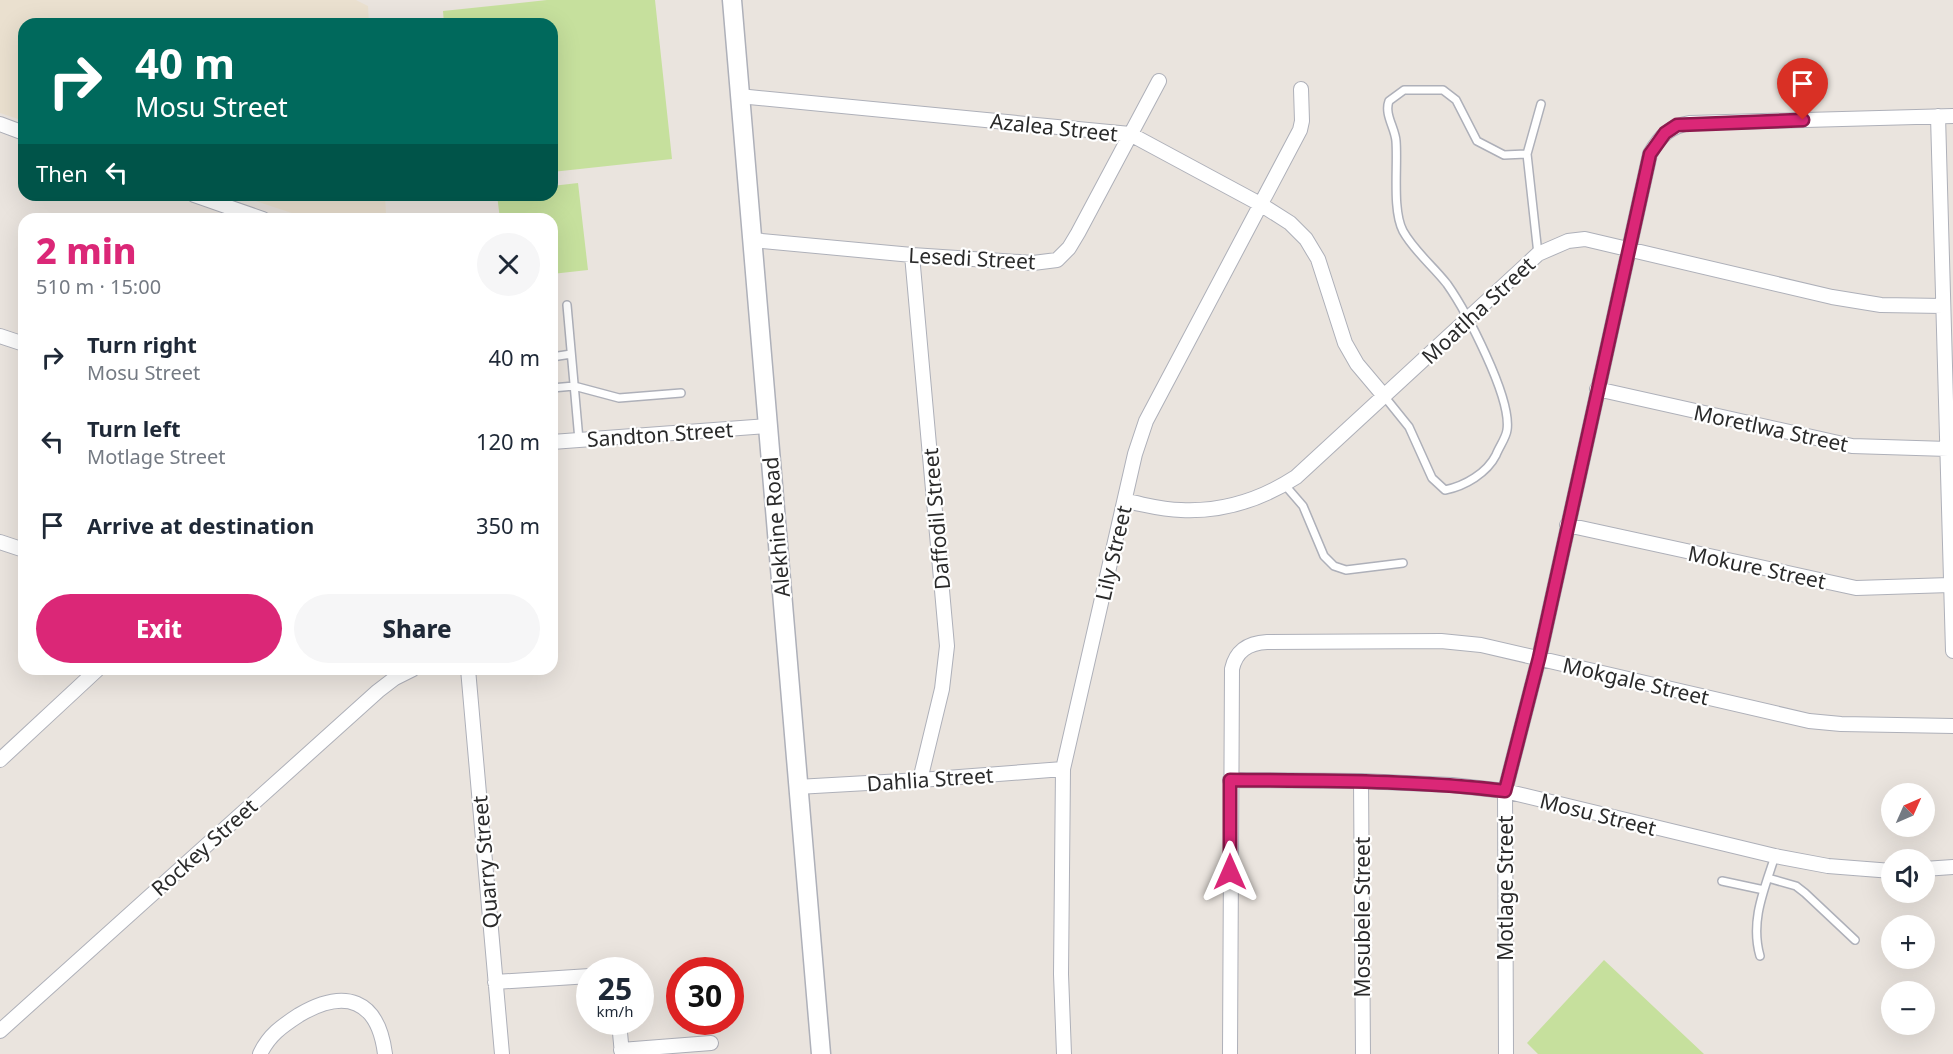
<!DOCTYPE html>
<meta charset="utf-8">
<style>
body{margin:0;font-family:"Noto Sans",sans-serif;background:#f6f6f7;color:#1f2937;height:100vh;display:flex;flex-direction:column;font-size:22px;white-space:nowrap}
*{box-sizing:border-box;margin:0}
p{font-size:20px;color:#747a83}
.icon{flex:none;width:33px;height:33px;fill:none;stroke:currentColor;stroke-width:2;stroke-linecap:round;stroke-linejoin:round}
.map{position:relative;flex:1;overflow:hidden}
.panel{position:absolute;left:18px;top:213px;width:540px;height:462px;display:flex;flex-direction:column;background:#fff;border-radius:18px;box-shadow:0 6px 24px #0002}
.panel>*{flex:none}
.guide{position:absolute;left:18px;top:18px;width:540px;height:183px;border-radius:18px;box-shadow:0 6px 24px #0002;background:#00695c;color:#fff;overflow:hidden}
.needle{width:39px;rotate:45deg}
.fabs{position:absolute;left:1881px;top:783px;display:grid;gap:12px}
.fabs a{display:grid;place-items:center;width:54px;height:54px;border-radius:50%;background:#fff;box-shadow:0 6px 24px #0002;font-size:30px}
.speed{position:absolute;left:576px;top:957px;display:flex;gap:12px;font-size:30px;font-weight:700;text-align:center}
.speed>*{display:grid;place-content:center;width:78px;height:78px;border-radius:50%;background:#fff;box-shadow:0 6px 24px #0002;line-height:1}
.speed small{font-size:15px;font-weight:400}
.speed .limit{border:9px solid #d22;background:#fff;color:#111}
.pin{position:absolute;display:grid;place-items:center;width:51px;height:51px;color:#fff;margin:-62px -26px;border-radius:50% 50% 50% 0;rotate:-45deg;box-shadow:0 0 6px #0007}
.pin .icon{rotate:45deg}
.me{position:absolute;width:66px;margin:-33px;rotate:0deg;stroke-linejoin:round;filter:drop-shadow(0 0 4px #0008)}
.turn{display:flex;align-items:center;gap:21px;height:126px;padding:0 18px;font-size:27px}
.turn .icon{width:78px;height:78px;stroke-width:2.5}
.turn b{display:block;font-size:42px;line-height:51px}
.then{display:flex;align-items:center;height:57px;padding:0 18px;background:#0003;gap:12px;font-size:22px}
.round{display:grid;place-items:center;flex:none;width:63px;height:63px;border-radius:32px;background:#f6f6f7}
.headline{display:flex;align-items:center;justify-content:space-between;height:102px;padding:0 18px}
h1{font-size:36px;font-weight:800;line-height:45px;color:#db2777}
.action{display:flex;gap:12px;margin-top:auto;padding:12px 18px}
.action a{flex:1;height:69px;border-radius:36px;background:#db2777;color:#fff;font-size:24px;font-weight:800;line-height:69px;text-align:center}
.action a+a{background:#f6f6f7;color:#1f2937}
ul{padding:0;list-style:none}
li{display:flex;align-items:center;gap:18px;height:84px;padding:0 18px}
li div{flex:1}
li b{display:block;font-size:22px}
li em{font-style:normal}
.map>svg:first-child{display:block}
</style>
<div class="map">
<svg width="1953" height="1054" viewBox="0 0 1953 1054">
<rect width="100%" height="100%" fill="#eae4de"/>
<path fill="#eae0cf" d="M0,0H356L368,6L369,24H24V121L0,113Z
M237,195H385L386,214L380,219H310Z"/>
<path fill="#c6e09d" d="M547,0H655L672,159L552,172V24H444L443,11Z
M578,183L588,270L552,274V219H500L497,195H552V186Z
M1604,960L1704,1054H1538L1527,1043Z"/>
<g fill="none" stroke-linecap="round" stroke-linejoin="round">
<g stroke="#aeb0b9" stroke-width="10">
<path id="lane" d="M1538,254L1527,154L1541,104
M567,305L579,440
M552,357L571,354
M552,388L574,386L619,398L681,393
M1384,396L1409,427L1432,478L1445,490C1465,486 1487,473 1496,455C1499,447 1506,438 1507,430C1512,398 1466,311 1447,284C1433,266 1414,251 1403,231C1392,210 1398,166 1396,141C1395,128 1384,114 1389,101L1404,90H1443L1456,100L1477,141L1504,155L1527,154
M1284,484L1303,506L1324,556L1334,566L1346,570L1403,563
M1768,878L1796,886L1805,893L1855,940
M1722,881L1764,890
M1760,956C1750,921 1764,890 1775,856"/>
</g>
<g stroke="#aeb0b9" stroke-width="16">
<path id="street" d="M739,96L1130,134L1260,204L1290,223L1306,239L1318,259L1345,343L1357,364L1384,396
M1938,116L1953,651
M0,124L24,133
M194,195L263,219
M752,240L912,255L1033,263L1057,260L1069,248L1078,233L1159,81
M912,255L947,646L942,689L920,780
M0,336L24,344
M1597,389L1852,446L1948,449
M552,442L767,426
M1125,501C1143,504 1162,510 1181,510C1222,512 1262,499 1296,477L1538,254L1568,241L1585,239L1832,297L1881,305L1943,306
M1567,525L1856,588L1950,585
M0,542L24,550
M468,669L502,1054
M0,760L98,669
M1230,780L1361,781L1452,785L1505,791L1775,856L1828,866L1892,871
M1361,781L1363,1054
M797,787L920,780L1063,769
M1924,869L1953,867
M495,982L590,976
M619,1022L622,1054
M0,1031L378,691L395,678L413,669
M621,1050L711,1043
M260,1054C269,1035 282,1026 299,1015C345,988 378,999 385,1054
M1064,1054L1061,974L1063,769L1135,454L1146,421L1300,130L1302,121L1301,89
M1230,1054L1232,669C1236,651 1248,643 1267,642L1441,641L1481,645L1809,721L1841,724L1953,726
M1506,1054L1505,791L1539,658L1650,154C1660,136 1670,126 1690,123L1953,116"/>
</g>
<g stroke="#aeb0b9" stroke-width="21">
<path id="secondary" d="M732,0L821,1054"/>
</g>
<use href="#lane" stroke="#fff" stroke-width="7"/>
<use href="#street" stroke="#fff" stroke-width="14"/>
<use href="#secondary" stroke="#fff" stroke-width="18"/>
</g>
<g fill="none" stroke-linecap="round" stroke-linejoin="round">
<g stroke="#8e194d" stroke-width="15">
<path id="route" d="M1230,872V780C1322,781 1414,780 1505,791L1539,658L1650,154L1665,133L1677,125L1803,120"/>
</g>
<use href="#route" stroke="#db2777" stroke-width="10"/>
</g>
<g text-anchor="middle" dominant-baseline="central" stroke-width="4.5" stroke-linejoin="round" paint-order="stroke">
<g font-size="21" fill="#2a2a2a" stroke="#fff">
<text transform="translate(1054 127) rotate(6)">Azalea Street</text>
<text transform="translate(972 258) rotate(3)">Lesedi Street</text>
<text transform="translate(1478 310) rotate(-43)">Moatlha Street</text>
<text transform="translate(1771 428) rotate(12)">Moretlwa Street</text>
<text transform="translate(660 434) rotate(-4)">Sandton Street</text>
<text transform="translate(936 519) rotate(-95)">Daffodil Street</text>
<text transform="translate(776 527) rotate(-95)">Alekhine Road</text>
<text transform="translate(1113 553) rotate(-77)">Lily Street</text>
<text transform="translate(1757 567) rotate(12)">Mokure Street</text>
<text transform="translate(1636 681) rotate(13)">Mokgale Street</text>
<text transform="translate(930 779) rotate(-4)">Dahlia Street</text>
<text transform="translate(1598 814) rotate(14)">Mosu Street</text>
<text transform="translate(204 847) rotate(-42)">Rockey Street</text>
<text transform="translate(485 862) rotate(-95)">Quarry Street</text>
<text transform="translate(1505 888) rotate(-90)">Motlage Street</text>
<text transform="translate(1362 917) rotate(-90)">Mosubele Street</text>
</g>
</g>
</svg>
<div class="fabs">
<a><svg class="needle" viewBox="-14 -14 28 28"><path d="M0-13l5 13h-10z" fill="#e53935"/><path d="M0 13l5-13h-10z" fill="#747a83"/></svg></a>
<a><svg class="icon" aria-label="sound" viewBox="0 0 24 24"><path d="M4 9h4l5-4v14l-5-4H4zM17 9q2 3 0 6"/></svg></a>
<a>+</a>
<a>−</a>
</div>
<div class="speed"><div>25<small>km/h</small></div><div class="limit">30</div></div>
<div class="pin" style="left:1803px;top:120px;background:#d93025"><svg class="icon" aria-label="arrive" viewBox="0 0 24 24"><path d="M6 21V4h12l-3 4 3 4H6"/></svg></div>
<svg class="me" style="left:1230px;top:872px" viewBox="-20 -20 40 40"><path d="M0-17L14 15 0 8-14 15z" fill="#db2777" stroke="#fff" stroke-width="4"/></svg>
<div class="guide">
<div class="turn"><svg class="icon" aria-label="right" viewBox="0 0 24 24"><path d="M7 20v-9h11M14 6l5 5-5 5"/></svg><div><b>40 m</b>Mosu Street</div></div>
<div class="then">Then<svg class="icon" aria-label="left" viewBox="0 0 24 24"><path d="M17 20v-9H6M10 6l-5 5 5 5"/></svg></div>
</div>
<section class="panel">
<div class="headline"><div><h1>2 min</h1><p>510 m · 15:00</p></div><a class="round"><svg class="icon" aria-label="close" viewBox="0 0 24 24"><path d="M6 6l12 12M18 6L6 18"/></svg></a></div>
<ul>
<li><svg class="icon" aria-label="right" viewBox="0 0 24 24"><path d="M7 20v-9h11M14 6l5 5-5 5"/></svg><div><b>Turn right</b><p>Mosu Street</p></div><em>40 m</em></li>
<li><svg class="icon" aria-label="left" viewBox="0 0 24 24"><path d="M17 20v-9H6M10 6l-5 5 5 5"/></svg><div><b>Turn left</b><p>Motlage Street</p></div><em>120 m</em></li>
<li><svg class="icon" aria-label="arrive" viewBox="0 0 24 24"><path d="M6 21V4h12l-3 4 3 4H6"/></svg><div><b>Arrive at destination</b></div><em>350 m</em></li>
</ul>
<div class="action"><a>Exit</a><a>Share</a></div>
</section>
</div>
